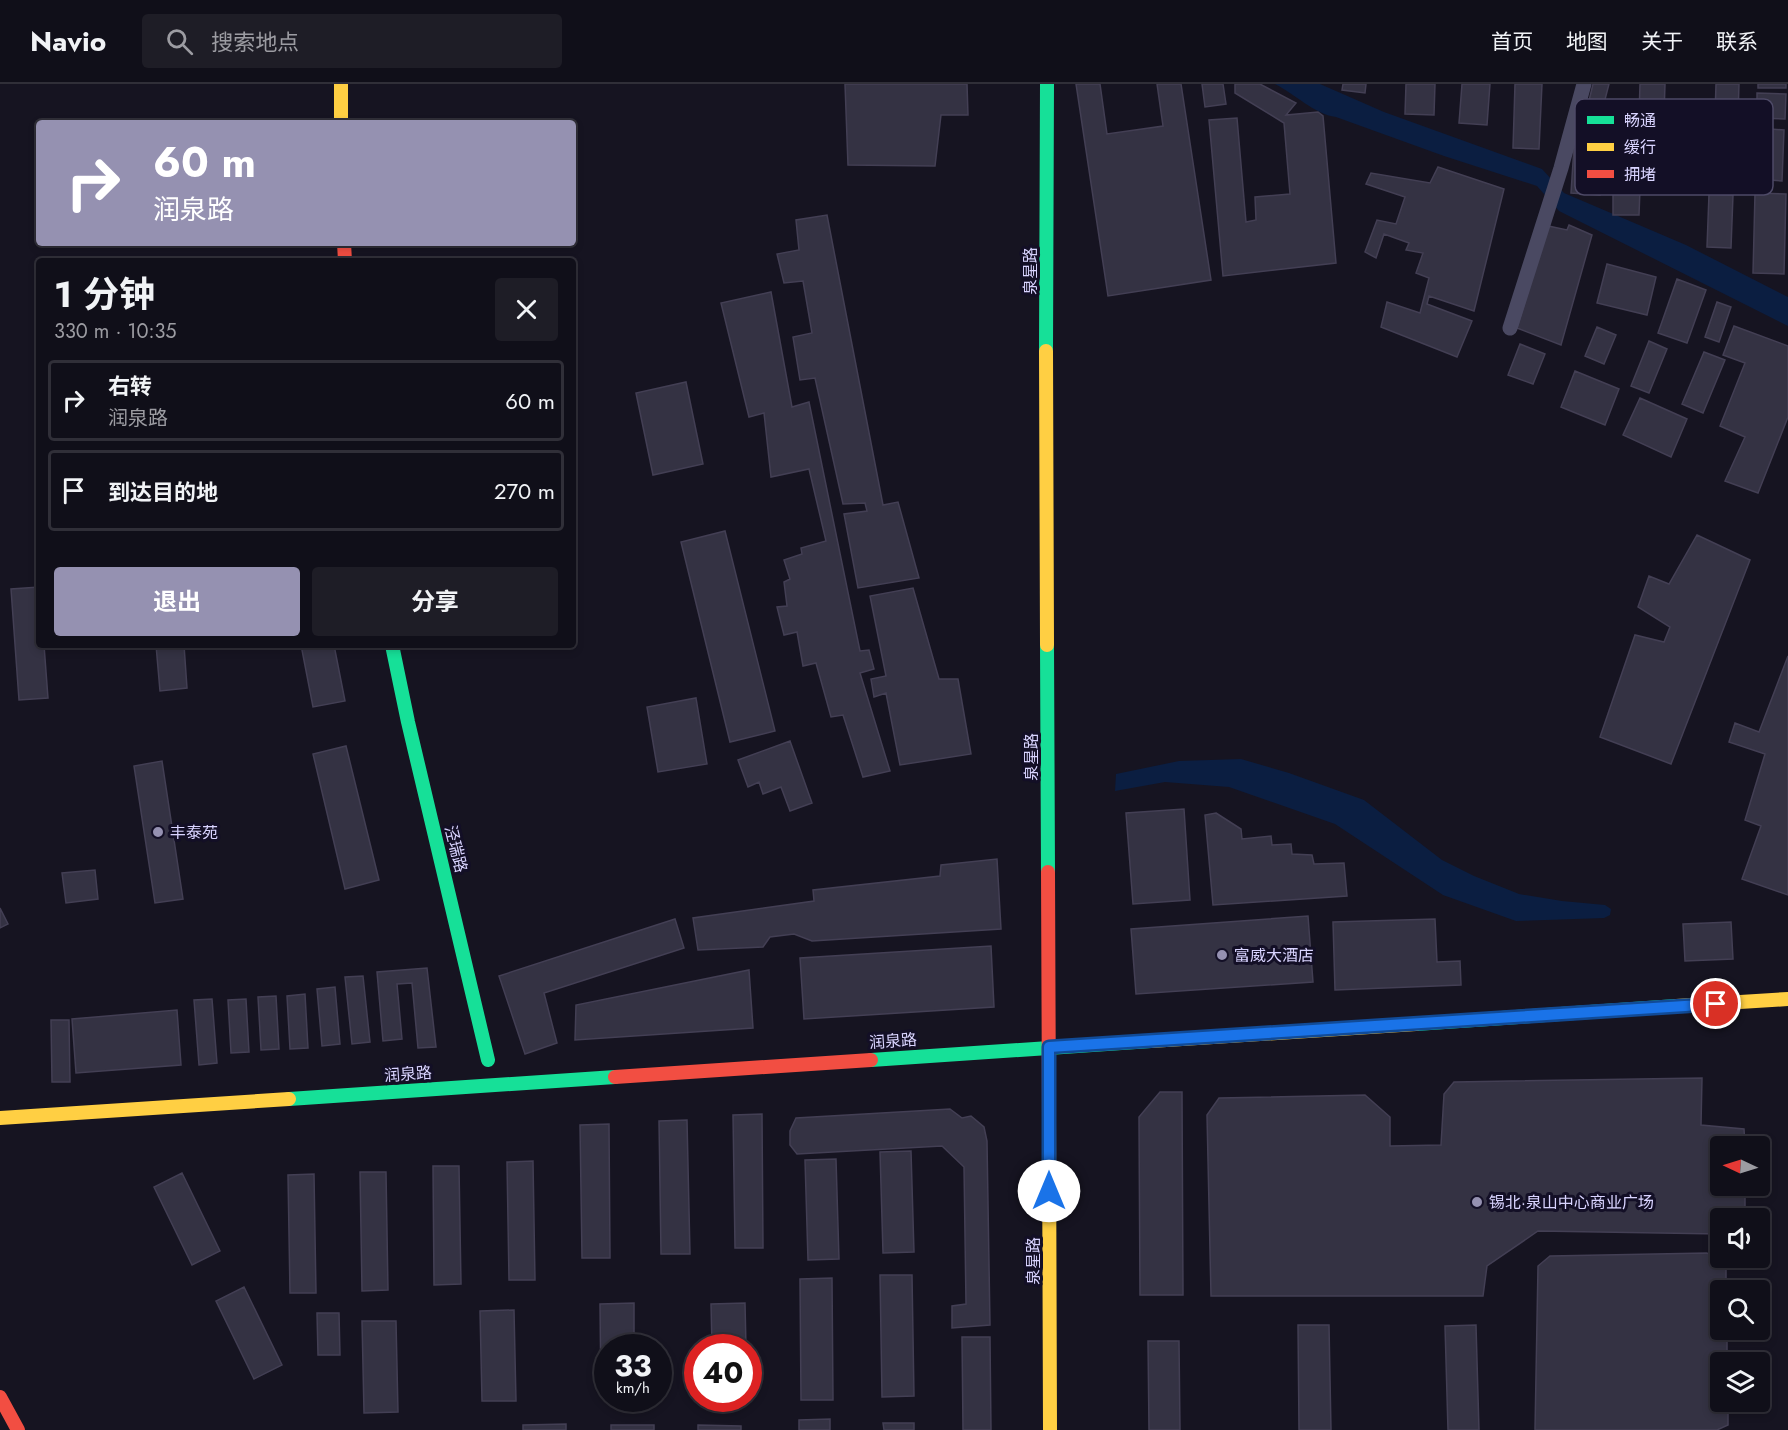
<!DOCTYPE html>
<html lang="zh">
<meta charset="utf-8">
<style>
body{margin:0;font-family:Jost,"Noto Sans SC",sans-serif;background:#1e1d26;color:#f1f3f6;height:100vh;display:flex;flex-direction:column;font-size:22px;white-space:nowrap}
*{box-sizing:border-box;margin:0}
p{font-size:20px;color:#9c9ca2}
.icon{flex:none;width:33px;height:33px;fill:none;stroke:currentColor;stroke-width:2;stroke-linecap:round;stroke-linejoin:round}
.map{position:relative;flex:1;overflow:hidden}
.sheet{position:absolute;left:36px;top:174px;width:540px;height:390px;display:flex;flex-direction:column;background:#100f19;border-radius:6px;box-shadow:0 3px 9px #0003,0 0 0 2px #302f38}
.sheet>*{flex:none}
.guide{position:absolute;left:36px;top:36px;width:540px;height:126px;border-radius:6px;box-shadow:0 3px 9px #0003,0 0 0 2px #302f38;background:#9591b1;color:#fff;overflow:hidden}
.needle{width:39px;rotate:274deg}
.buttons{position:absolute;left:1710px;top:1052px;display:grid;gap:12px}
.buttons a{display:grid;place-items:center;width:60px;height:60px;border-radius:6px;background:#100f19;box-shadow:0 3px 9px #0003,0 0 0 2px #302f38;font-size:30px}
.speed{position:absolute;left:594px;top:1250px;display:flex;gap:12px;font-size:30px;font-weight:700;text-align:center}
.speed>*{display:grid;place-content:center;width:78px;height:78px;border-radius:50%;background:#100f19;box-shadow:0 3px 9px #0003,0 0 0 2px #302f38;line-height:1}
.speed small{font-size:15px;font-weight:400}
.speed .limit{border:9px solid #d22;background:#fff;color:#111}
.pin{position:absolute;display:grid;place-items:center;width:51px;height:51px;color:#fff;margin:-26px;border:3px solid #fff;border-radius:50%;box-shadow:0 2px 6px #0007}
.me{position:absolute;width:66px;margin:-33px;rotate:0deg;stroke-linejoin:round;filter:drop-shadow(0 0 4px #0008)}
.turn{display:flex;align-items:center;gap:21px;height:126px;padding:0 18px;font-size:27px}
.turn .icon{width:78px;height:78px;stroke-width:2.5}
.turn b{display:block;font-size:42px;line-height:51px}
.round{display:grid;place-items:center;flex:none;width:63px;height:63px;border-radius:6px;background:#1e1d26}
.head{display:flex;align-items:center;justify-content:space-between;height:102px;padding:0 18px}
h1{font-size:36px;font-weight:700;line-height:45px}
.cta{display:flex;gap:12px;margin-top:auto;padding:12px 18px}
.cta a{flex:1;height:69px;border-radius:6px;background:#9591b1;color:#fff;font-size:24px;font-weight:700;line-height:69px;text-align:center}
.cta a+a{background:#1e1d26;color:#f1f3f6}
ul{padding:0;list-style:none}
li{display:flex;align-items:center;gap:18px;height:81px;margin:0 12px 9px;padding:0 6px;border:3px solid #302f38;border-radius:6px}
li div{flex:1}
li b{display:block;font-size:22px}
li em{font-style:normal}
header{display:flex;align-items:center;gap:36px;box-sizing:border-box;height:84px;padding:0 30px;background:#100f19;border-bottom:2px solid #302f38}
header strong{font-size:28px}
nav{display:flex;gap:33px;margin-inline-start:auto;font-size:21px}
.search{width:420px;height:54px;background:#1e1d26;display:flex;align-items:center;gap:15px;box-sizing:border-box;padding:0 21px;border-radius:6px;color:#9c9ca2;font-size:22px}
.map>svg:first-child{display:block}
</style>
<header>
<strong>Navio</strong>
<div class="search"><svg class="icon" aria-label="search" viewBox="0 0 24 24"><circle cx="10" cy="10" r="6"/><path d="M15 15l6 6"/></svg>搜索地点</div>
<nav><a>首页</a><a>地图</a><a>关于</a><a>联系</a></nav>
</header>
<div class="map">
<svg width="1788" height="1346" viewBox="0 0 1788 1346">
<rect width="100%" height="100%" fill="#161421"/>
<path fill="#0b1e41" d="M1275,0H1320L1384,28L1542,85L1564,109L1686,161L1788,213V242L1559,127L1537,102L1444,72L1336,33C1314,30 1295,10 1275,0Z
M1241,675L1289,689L1364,716L1442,776L1474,792L1519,810L1562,817L1605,821L1611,825L1610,831L1604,834L1516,837L1443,811L1335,740L1229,703L1165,698L1115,707L1116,690L1179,677Z"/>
<path fill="#343243" stroke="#433f54" stroke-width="1.5" d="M845,0H967L968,31H941L935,82L848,81Z
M1076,0H1100L1107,50L1163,42L1157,0H1181L1211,196L1108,212Z
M1202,0H1223L1226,20L1205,23Z
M1235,0H1260L1296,19L1286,31L1318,28L1323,32L1336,179L1223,192L1209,36L1237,34L1246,138L1256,136L1255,113L1290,110L1284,39L1235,9Z
M1343,0H1366L1365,9L1342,6Z
M1406,0H1435L1434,31L1405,30Z
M1462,0H1490L1487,41L1459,39Z
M1515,0H1542L1539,65L1513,64Z
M1593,0H1609L1593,62L1579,58Z
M1640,0H1665L1662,94H1637Z
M1716,0H1739L1736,97L1713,96Z
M1758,0H1786V4H1758Z
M1757,9L1786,10L1785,35L1757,34Z
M1757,44L1784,46L1782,97L1755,95Z
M1574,63L1602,65L1600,111L1571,109Z
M1438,83L1504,105L1474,227L1429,212L1427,220L1472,237L1457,273L1381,243L1387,218L1420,229L1429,194L1416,189L1423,169L1406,166L1409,159L1384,150L1376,174L1365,168L1377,136L1396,140L1405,113L1366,100L1371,89L1430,99Z
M1613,105H1640L1639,131H1613Z
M1755,109L1786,110L1784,190L1753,189Z
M1709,110L1733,111L1731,164L1707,163Z
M827,131L883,421L898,418L919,494L858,504L844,430L867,427L865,419L843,420L815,294L800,296L793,253L812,249L803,197L784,199L777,170L799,166L796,136Z
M1569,141L1592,151L1561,261L1517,244L1548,142L1567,146Z
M1607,180L1656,193L1647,231L1597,219Z
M1677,195L1706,206L1687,259L1658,249Z
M771,208L792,323L809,318L860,567L869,566L874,585L860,589L890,687L863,693L843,631L831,633L816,579L803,582L797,548L784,551L777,523L787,522L784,498L790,495L784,476L802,470L801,464L826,457L809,385L771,393L764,329L749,333L721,219Z
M1717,218L1731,223L1719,258L1705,253Z
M1734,242L1788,262V333L1758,409L1725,397L1745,353L1720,342L1745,279L1723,271Z
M1597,243L1616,251L1604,280L1585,272Z
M1649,257L1667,265L1649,309L1631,302Z
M1520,260L1545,270L1533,300L1508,291Z
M1704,268L1725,276L1703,329L1682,320Z
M1575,287L1619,305L1605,341L1561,323Z
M686,298L703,380L653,391L636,309Z
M1640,314L1687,335L1671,373L1623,351Z
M725,447L775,647L730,658L681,458Z
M1697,451L1750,476L1671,680L1600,653L1635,551L1664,558L1670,543L1638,523L1649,492L1669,500Z
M39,503V561H44L48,614L19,616L11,505Z
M913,504L939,595H958L971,670L900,681L886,609L874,613L871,595L886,592L870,512Z
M156,561H184L187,604L160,607Z
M301,561H334L345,617L313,623Z
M1788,572V811L1742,795L1761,742L1745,736L1765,670L1729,658L1735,639L1759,648Z
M696,614L707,680L658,688L647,623Z
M790,657L812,719L790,727L781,703L763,710L759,698L748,703L738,676Z
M346,662L379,796L345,805L313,670Z
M162,677L183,815L155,819L134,682Z
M1184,725L1190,816L1133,820L1126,729Z
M1216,729L1241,745L1242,755L1271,752L1272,761L1291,760L1292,770L1312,771L1314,780L1344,779L1347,812L1213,821L1205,731Z
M997,775L1001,845L812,857L794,850L770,853L763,863L698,866L693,834L814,817L813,806L940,792L941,781Z
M95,786L98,815L66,819L62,789Z
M0,824L8,840L0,844Z
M1308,832L1313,898L1136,910L1131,845Z
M675,835L684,864L544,909L557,959L525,970L499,892Z
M1435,835L1437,878L1460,877L1461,901L1335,906L1333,838Z
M1731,838L1733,875L1685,877L1683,840Z
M991,862L994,923L804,935L800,874Z
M427,884L436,963L418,964L412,899L397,900L402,955L383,957L377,888Z
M749,886L753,944L575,956L576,921Z
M363,892L370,958L352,960L345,893Z
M335,903L340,960L322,962L317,905Z
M305,910L308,964L290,965L287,912Z
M276,912L279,965L261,966L258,913Z
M212,915L217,979L199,981L194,916Z
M246,915L249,968L231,969L228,916Z
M177,926L181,981L76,989L72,935Z
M51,936H69L70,998H52Z
M1702,994L1701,1041L1744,1045L1745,1062H1720V1101H1745V1134H1720V1150L1538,1147L1487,1182L1483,1212H1211L1207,1031L1219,1014L1365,1011L1390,1033V1062L1441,1061L1444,1010L1454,998Z
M1160,1008H1182L1183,1211H1140L1139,1033Z
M950,1025L962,1034L971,1032L984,1043L987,1057L990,1241L952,1244V1222L966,1220L964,1083L942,1062L797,1070L790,1061V1047L796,1034Z
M762,1030L763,1164H735L733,1031Z
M687,1036L690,1170H661L659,1037Z
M609,1040L610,1174H582L580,1041Z
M911,1067L914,1168L883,1169L880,1068Z
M836,1075L839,1175L808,1176L805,1076Z
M533,1077L535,1196H509L507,1078Z
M433,1082H459L461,1200L434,1201Z
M360,1088H386L388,1206L362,1207Z
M182,1089L220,1167L192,1181L154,1103Z
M314,1090L316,1209H290L288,1091Z
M1707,1169L1726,1182V1206H1720V1245H1727V1278H1720V1317H1728V1341L1717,1346H1535L1538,1182L1550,1172Z
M880,1191H912L914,1312L882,1313Z
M832,1194L833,1316H801L800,1195Z
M244,1203L282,1281L254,1295L216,1217Z
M634,1219V1263H608V1311H601L600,1220Z
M745,1219L746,1263H712L711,1220Z
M514,1226L516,1317H482L480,1227Z
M317,1229H339L340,1271H318Z
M362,1237H396L398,1328L364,1329Z
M1298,1241H1329L1331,1346H1299Z
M1476,1241L1479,1346H1448L1445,1242Z
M962,1253H990L991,1346H963Z
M1148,1257H1179L1180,1346H1149Z
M830,1335V1346H799V1336Z
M883,1339H914V1346H884Z
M566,1340V1346H523V1341Z
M611,1341H654V1346H611Z
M698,1341L741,1342V1346H698Z"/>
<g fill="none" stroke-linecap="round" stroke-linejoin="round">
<path stroke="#4a4962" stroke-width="15" d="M1510,244L1561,84L1584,0"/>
<path stroke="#16e098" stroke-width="14" d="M1046,267L1047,0
M392,561L408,638L488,976
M1047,561L1048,788
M1416,940L1676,922
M871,976L1151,957
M289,1015L615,993"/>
<path stroke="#ffcf43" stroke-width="14" d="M341,0V39
M1046,267L1047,561
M1676,922L1788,915
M1151,957L1416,940
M0,1034L289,1015
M1049,1036L1050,1346"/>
<path stroke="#f24e42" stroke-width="14" d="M344,159L345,177
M1048,788L1049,1036
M615,993L871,976
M0,1313L18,1346"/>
</g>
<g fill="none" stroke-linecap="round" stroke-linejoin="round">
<g stroke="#114b97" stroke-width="15">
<path id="route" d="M1049,1107V963L1716,920"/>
</g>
<use href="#route" stroke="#1a73e8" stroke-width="10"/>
</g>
<g fill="#9591b1" stroke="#130f26" stroke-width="2">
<circle cx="158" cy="748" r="6"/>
<circle cx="1222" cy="871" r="6"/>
<circle cx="1477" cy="1118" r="6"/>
</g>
<g text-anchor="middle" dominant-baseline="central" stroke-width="6" stroke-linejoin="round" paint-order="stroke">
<g font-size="16" fill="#d9d4ff" stroke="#130f26">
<text transform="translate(1030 187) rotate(-90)">泉星路</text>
<text transform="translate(1031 673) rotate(-90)">泉星路</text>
<text transform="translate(456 765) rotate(76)">泾瑞路</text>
<text transform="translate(893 957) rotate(-4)">润泉路</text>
<text transform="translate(408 990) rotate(-4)">润泉路</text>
<text transform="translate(1033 1177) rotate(-90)">泉星路</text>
</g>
<g font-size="16" fill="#d9d4ff" stroke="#130f26" text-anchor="start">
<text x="170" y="748">丰泰苑</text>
<text x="1234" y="871">富威大酒店</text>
<text x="1489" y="1118">锡北·泉山中心商业广场</text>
</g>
</g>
<rect x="1575" y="15" width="198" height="96" rx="9" fill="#130f26" stroke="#4e4a67" stroke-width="1.5"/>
<rect x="1587" y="32" width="27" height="8" fill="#16e098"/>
<rect x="1587" y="59" width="27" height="8" fill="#ffcf43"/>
<rect x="1587" y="86" width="27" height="8" fill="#f24e42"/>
<g font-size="16" fill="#d9d4ff">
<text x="1624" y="42">畅通</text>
<text x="1624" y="69">缓行</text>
<text x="1624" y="96">拥堵</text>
</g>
</svg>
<div class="buttons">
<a><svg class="needle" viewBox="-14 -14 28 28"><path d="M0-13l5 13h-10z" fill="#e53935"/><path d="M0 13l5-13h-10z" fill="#9c9ca2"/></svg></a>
<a><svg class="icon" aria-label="sound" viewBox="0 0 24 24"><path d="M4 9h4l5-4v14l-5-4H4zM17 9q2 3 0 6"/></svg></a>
<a><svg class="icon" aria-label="search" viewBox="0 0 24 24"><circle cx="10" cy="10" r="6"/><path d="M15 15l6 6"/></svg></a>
<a><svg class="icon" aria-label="layers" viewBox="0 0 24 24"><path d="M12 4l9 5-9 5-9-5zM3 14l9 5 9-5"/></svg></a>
</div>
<div class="speed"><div>33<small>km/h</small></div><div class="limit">40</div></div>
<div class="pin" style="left:1716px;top:920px;background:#d93025"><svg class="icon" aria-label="arrive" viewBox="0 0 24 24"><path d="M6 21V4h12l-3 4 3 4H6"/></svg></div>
<svg class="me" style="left:1049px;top:1107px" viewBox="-20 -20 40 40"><circle r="19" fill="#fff"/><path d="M0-13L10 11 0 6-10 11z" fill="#1a73e8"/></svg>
<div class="guide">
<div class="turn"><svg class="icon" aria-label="right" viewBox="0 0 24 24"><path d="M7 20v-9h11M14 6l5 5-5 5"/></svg><div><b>60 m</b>润泉路</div></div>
</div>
<section class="sheet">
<div class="head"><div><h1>1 分钟</h1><p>330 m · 10:35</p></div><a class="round"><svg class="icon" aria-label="close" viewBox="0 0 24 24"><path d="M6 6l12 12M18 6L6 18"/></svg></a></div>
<ul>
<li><svg class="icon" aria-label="right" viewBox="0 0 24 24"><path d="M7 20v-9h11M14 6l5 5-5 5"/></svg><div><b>右转</b><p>润泉路</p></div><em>60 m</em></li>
<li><svg class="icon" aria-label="arrive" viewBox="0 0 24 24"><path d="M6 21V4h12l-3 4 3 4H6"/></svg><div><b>到达目的地</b></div><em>270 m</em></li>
</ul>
<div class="cta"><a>退出</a><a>分享</a></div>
</section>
</div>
